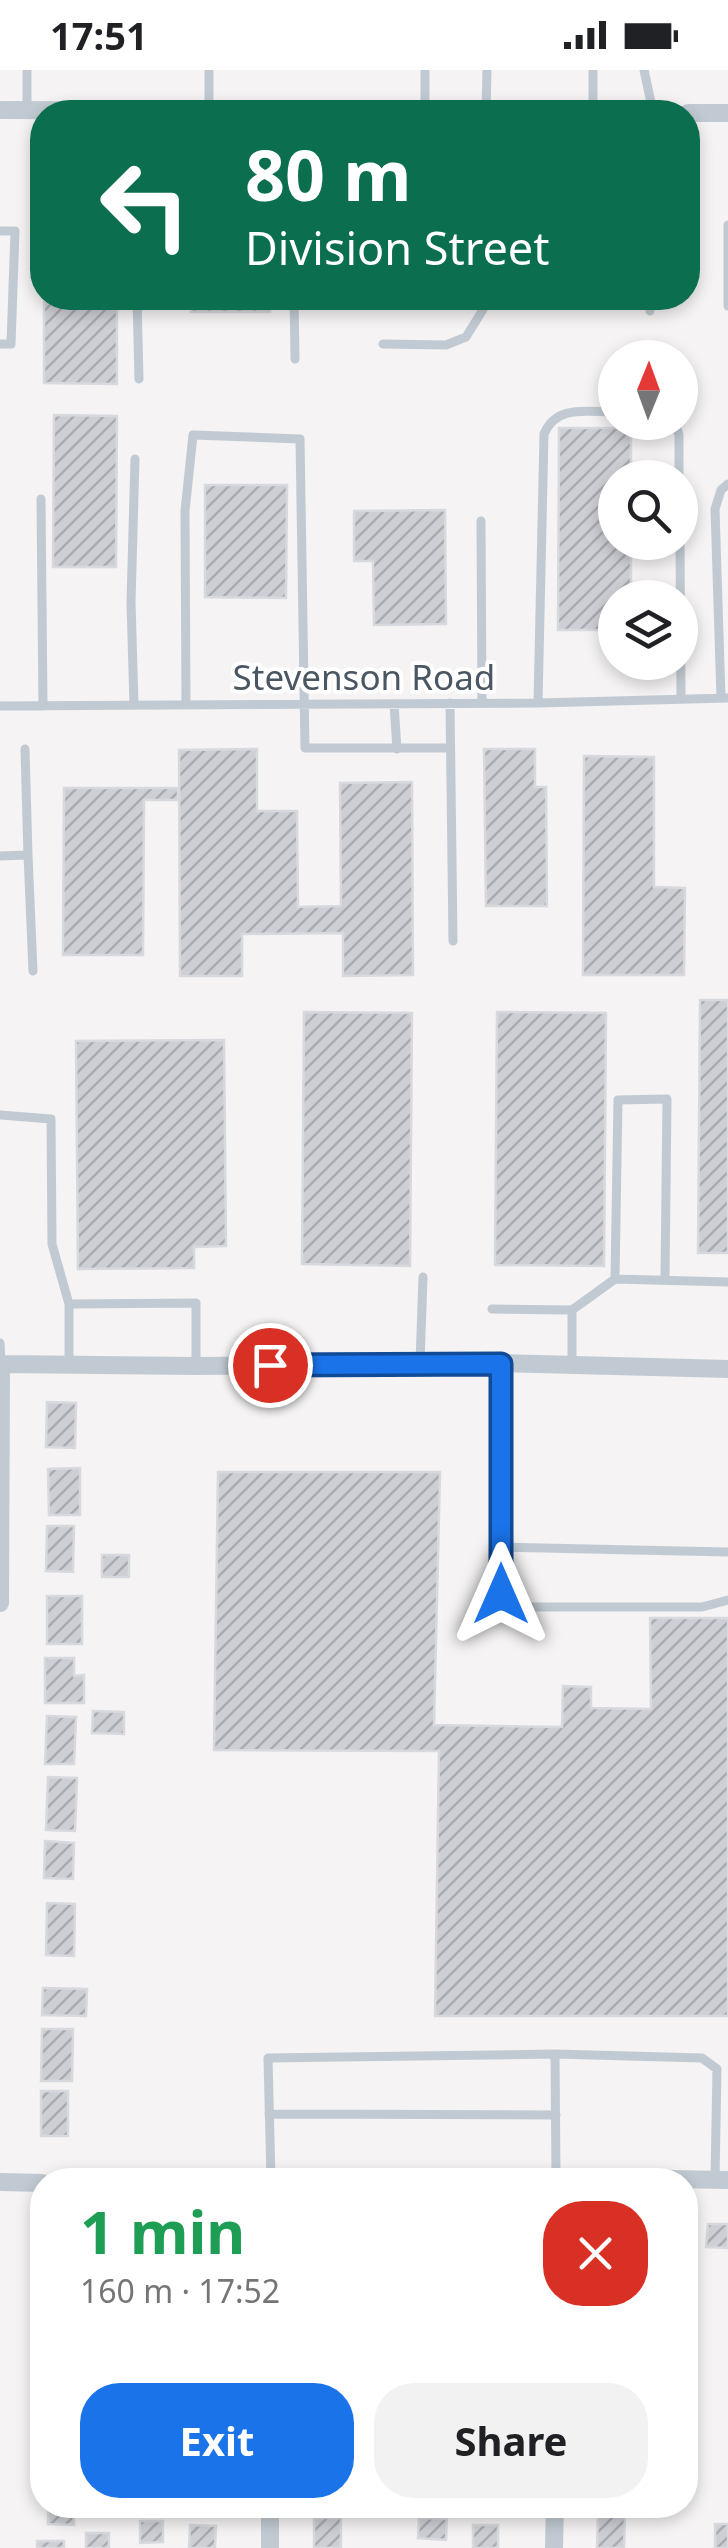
<!DOCTYPE html>
<meta charset="utf-8">
<style>
body{margin:0;font-family:"Noto Sans",sans-serif;background:#f2f2f2;color:#202124;height:100vh;display:flex;flex-direction:column;font-size:38px;white-space:nowrap}
*{box-sizing:border-box;margin:0}
p{font-size:32px;color:#757577}
.icon{flex:none;width:55px;height:55px;fill:none;stroke:currentColor;stroke-width:2;stroke-linecap:round;stroke-linejoin:round}
.map{position:relative;flex:1;overflow:hidden}
.drawer{position:absolute;left:30px;top:2098px;width:668px;height:350px;display:flex;flex-direction:column;background:#fff;border-radius:40px;box-shadow:0 5px 15px #0003}
.drawer>*{flex:none}
.banner{position:absolute;left:30px;top:30px;width:670px;height:210px;border-radius:40px;box-shadow:0 5px 15px #0003;background:#0b6e4f;color:#fff;overflow:hidden}
.needle{width:65px;rotate:1deg}
.fabs{position:absolute;left:598px;top:270px;display:grid;gap:20px}
.fabs a{display:grid;place-items:center;width:100px;height:100px;border-radius:50%;background:#fff;box-shadow:0 5px 15px #0003;font-size:50px}
.pin{position:absolute;display:grid;place-items:center;width:85px;height:85px;color:#fff;margin:-42px;border:5px solid #fff;border-radius:50%;box-shadow:0 2px 10px #0007}
.me{position:absolute;width:110px;margin:-55px;rotate:0deg;stroke-linejoin:round;filter:drop-shadow(0 0 8px #0008)}
.turn{display:flex;align-items:center;gap:35px;height:210px;padding:0 50px;font-size:45px}
.turn .icon{width:130px;height:130px;stroke-width:2.5}
.turn b{display:block;font-size:70px;line-height:85px}
.round{display:grid;place-items:center;flex:none;width:105px;height:105px;border-radius:40px;background:#f2f2f2}
.head{display:flex;align-items:center;justify-content:space-between;height:170px;padding:0 50px}
h1{font-size:60px;font-weight:700;line-height:75px;color:#1e9e55}
.action{display:flex;gap:20px;margin-top:auto;padding:20px 50px}
.action a{flex:1;height:115px;border-radius:40px;background:#1a73e8;color:#fff;font-size:40px;font-weight:700;line-height:115px;text-align:center}
.action a+a{background:#f2f2f2;color:#202124}
.status{display:flex;justify-content:space-between;align-items:center;height:70px;padding:0 50px;background:#fff;direction:ltr}
.status svg{height:28px;fill:currentColor}
.map>svg:first-child{display:block}
</style>
<div class="status"><b>17:51</b><svg viewBox="0 0 49 12"><path d="M0 12V9h3v3zM5 12V6h3v6zM10 12V3h3v9zM15 12V0h3v12zM26 1h20v11H26zM47 4h2v5h-2z"/></svg></div>
<div class="map">
<svg width="728" height="2478" viewBox="0 0 728 2478">
<defs>
<pattern id="building-hatch" width="6" height="6" patternUnits="userSpaceOnUse" patternTransform="scale(2.5)"><rect width="6" height="6" fill="#cdcfd5"/><path d="M-1 1l2-2M0 6l6-6M5 7l2-2" fill="none" stroke="#a8abb0"/></pattern>
</defs>
<rect width="100%" height="100%" fill="#f5f3f3"/>
<path fill="url(#building-hatch)" stroke="#d7d9de" stroke-width="2.5" d="M44,228H117V314L44,313Z
M191,228H270V242H191Z
M54,345L117,346L116,497H53Z
M559,358H631V408H615V472H631V528H615V560H558Z
M205,415H287L286,528L205,527Z
M445,440L446,554L374,555L373,491H354V441Z
M257,679V741H297L298,837L341,836L340,713L412,712L413,905L343,906V863L242,864V906H180L179,680Z
M484,679H535V717H546L547,836H486Z
M584,686L654,687V817L685,818L684,905H583Z
M64,718H178V730H144L143,885H63Z
M700,930H728V1183H698Z
M304,942L412,943L410,1196L302,1194Z
M497,942L606,943L604,1196L495,1195Z
M224,970L226,1176L194,1177V1198L78,1199L76,971Z
M47,1332L76,1333L75,1378L46,1377Z
M80,1398V1445H49L48,1399Z
M218,1402H440L434,1655L562,1657L563,1616L591,1617V1638L651,1639L650,1548H728V1946H435L439,1681L214,1680Z
M47,1456H74L73,1502L46,1501Z
M102,1485H129V1507H102Z
M47,1526H82V1574H47Z
M45,1588H74V1606L84,1605V1633H45Z
M93,1641L124,1642V1664L92,1663Z
M47,1646L76,1647L74,1694H45Z
M48,1707L77,1708L75,1761L46,1760Z
M45,1771L74,1773L73,1809L44,1808Z
M47,1833L75,1834L74,1886L46,1885Z
M43,1918L87,1919L86,1946L42,1945Z
M42,1959H73L72,2011H41Z
M41,2021H68V2066H41Z
M708,2154H728V2178L706,2177Z
M48,2435H74V2455L48,2454Z
M598,2446L625,2447L624,2478H597Z
M314,2448H341V2478H314Z
M419,2448L447,2449L446,2470L418,2468Z
M140,2451H163V2472L140,2473Z
M715,2454H728V2478H715Z
M190,2455L216,2456L215,2478H189Z
M473,2455H498V2478H473Z
M86,2463H109V2478H86Z
M37,2471H64V2478H37Z"/>
<g fill="none" stroke-linecap="round" stroke-linejoin="round">
<path stroke="#c1cad2" stroke-width="9" d="M209,0V41
M644,0L653,42
M27,40V0
M425,42V0
M486,42L487,0
M593,42V0
M728,155V236
M0,161H15L11,274H0
M137,228L139,309
M294,228L295,289
M650,241L651,228
M383,274L446,275L466,267L484,238L485,228
M675,352L679,365V408
M41,429L43,636
M481,451L482,633
M680,472L681,629
M721,628L715,439L721,420L728,414
M450,633L453,871
M538,633L544,364C556,334 588,342 615,342
M394,634L397,679
M134,635L131,532L135,389
M186,635L185,441L193,365L300,369L305,678H450
M0,636L538,633L728,628
M28,785L33,901
M0,786L28,785L25,679
M0,1045L51,1049L52,1174L69,1234
M615,1209L728,1212
M492,1239L572,1240V1295
M572,1240L615,1209L618,1030L667,1029L665,1210
M0,1273L1,1294
M420,1293L423,1207
M501,1293V1524L514,1537H702L728,1530
M69,1295V1234L196,1233V1296
M501,1477L728,1482
M555,1984L556,2106
M269,2044L556,2045
M271,2110L268,1988L555,1984L702,1988L717,1999L715,2109"/>
<path stroke="#c1cad2" stroke-width="18" d="M0,40L515,42
M688,43H728
M0,1294L196,1296L501,1293L728,1299
M0,1533L1,1294
M427,2110L556,2107L728,2110
M0,2112L42,2113
M270,2478V2435
M554,2478L555,2435"/>
</g>
<g fill="none" stroke-linecap="round" stroke-linejoin="round">
<g stroke="#114b97" stroke-width="25">
<path id="route" d="M270,1295L501,1294V1524"/>
</g>
<use href="#route" stroke="#1a73e8" stroke-width="18"/>
</g>
<g text-anchor="middle" dominant-baseline="central" stroke-width="8" stroke-linejoin="round" paint-order="stroke">
<g font-size="35" fill="#4a5661" stroke="#fff">
<text x="364" y="606">Stevenson Road</text>
</g>
</g>
</svg>
<div class="fabs">
<a><svg class="needle" viewBox="-14 -14 28 28"><path d="M0-13l5 13h-10z" fill="#e53935"/><path d="M0 13l5-13h-10z" fill="#757577"/></svg></a>
<a><svg class="icon" aria-label="search" viewBox="0 0 24 24"><circle cx="10" cy="10" r="6"/><path d="M15 15l6 6"/></svg></a>
<a><svg class="icon" aria-label="layers" viewBox="0 0 24 24"><path d="M12 4l9 5-9 5-9-5zM3 14l9 5 9-5"/></svg></a>
</div>
<div class="pin" style="left:270px;top:1295px;background:#d93025"><svg class="icon" aria-label="arrive" viewBox="0 0 24 24"><path d="M6 21V4h12l-3 4 3 4H6"/></svg></div>
<svg class="me" style="left:501px;top:1524px" viewBox="-20 -20 40 40"><path d="M0-17L14 15 0 8-14 15z" fill="#1a73e8" stroke="#fff" stroke-width="4"/></svg>
<div class="banner">
<div class="turn"><svg class="icon" aria-label="left" viewBox="0 0 24 24"><path d="M17 20v-9H6M10 6l-5 5 5 5"/></svg><div><b>80 m</b>Division Street</div></div>
</div>
<section class="drawer">
<div class="head"><div><h1>1 min</h1><p>160 m · 17:52</p></div><a class="round" style="background:#d93025;color:#fff"><svg class="icon" aria-label="close" viewBox="0 0 24 24"><path d="M6 6l12 12M18 6L6 18"/></svg></a></div>
<div class="action"><a>Exit</a><a>Share</a></div>
</section>
</div>
